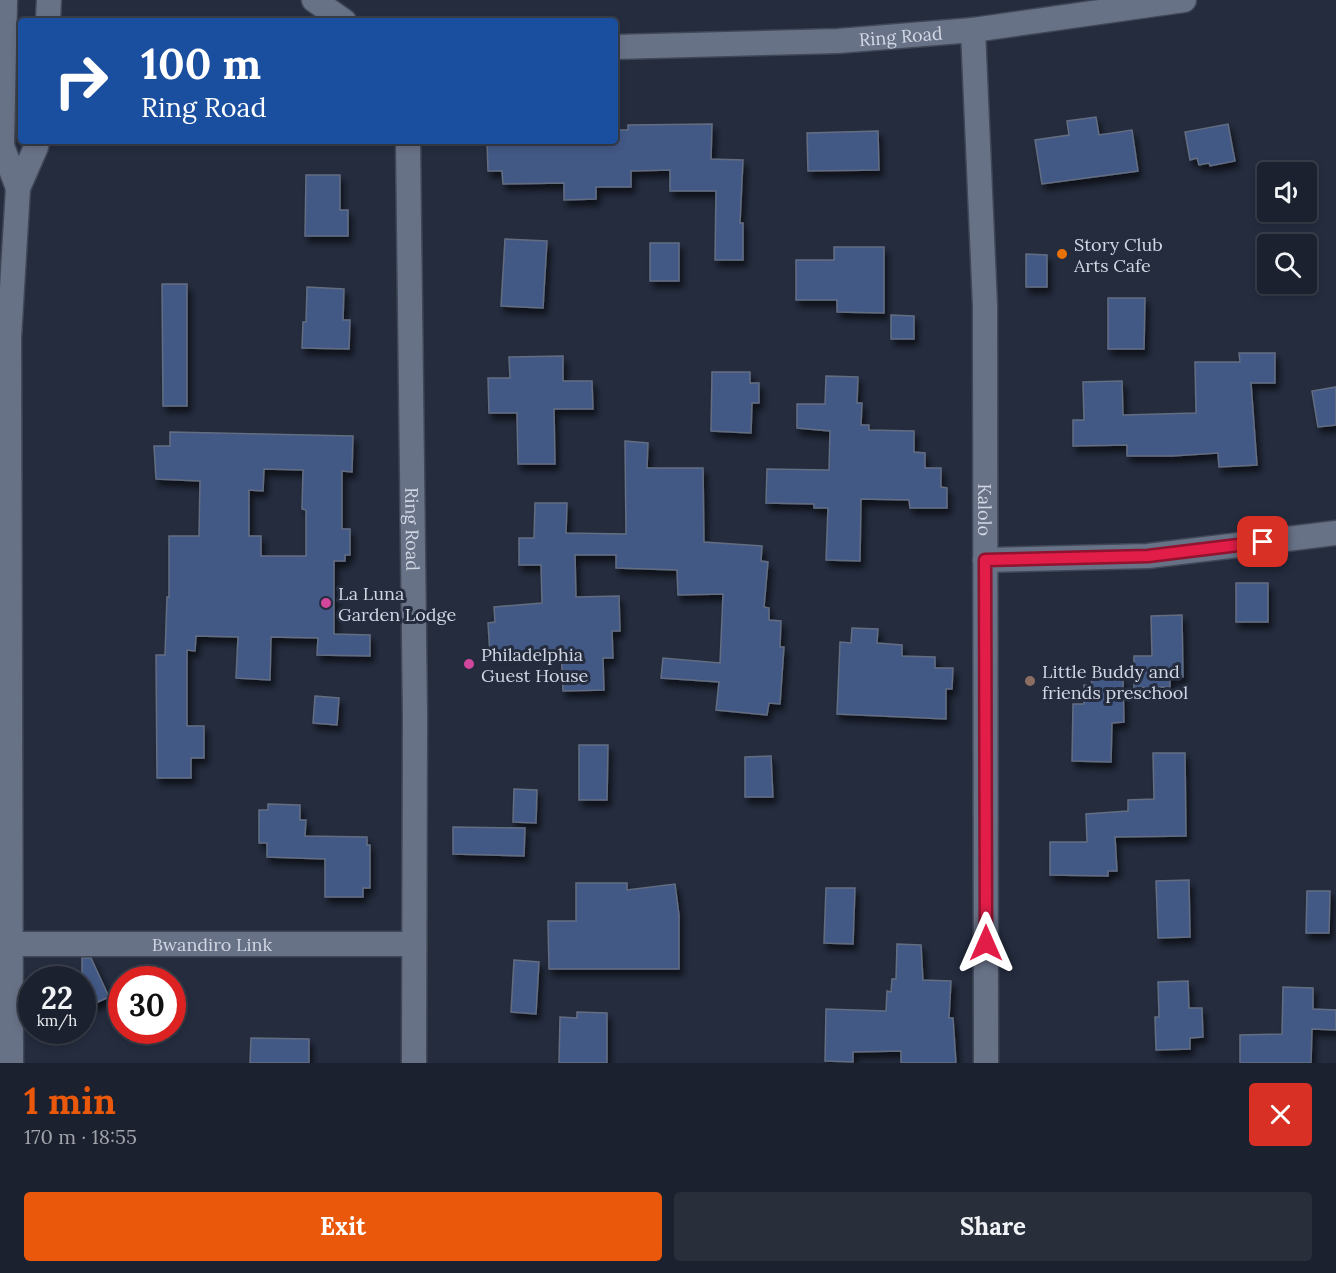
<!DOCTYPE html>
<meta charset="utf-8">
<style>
body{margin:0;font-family:Lora,serif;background:#282e3a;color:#f1f3f6;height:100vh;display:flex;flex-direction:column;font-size:22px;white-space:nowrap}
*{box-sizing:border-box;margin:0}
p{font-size:20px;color:#a0a3aa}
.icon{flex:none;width:33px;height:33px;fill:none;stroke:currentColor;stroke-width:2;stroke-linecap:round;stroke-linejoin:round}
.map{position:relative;height:1063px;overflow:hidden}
.side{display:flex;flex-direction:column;background:#1b212e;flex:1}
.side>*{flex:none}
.top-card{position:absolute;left:18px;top:18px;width:600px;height:126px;border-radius:6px;box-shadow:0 3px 9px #0003,0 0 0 2px #393e4a;background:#1a4fa0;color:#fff;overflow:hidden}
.buttons{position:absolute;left:1257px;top:162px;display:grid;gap:12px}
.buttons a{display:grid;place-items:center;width:60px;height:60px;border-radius:6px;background:#1b212e;box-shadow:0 3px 9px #0003,0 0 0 2px #393e4a;font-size:30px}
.speed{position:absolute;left:18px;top:966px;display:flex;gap:12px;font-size:30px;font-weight:700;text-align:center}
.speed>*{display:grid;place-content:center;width:78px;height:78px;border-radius:50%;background:#1b212e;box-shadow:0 3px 9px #0003,0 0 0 2px #393e4a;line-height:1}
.speed small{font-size:15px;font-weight:400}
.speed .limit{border:9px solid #d22;background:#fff;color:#111}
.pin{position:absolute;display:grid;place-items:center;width:51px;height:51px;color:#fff;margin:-26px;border-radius:12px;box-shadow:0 3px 9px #0006}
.me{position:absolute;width:66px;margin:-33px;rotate:0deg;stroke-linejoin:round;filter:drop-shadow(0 0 4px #0008)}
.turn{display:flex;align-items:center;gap:21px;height:126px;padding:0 24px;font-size:27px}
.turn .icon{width:78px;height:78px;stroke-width:2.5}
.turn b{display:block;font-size:42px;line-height:51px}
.round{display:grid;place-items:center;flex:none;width:63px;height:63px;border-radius:6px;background:#282e3a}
.summary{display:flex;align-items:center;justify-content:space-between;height:102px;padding:0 24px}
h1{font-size:36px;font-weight:700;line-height:45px;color:#ea580c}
.action{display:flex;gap:12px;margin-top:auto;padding:12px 24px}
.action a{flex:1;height:69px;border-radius:6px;background:#ea580c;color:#fff;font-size:24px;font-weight:700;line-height:69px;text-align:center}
.action a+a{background:#282e3a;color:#f1f3f6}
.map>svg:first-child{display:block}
</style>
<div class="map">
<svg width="1336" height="1063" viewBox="0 0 1336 1063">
<defs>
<filter id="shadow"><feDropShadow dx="3.5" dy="6" stdDeviation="3" flood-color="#0009"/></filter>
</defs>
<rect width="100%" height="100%" fill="#242c3e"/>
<path fill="#435885" stroke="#636d82" stroke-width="1.5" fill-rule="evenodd" filter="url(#shadow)" d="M1096,117L1099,135L1132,130L1138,171L1042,184L1035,140L1069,135L1067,121Z
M712,124L711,159L743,160L740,223H743V260H715L716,191H670V170L631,171V187H596V199L564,200V183L503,184L502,171H488L487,141H615V130H628V125Z
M1228,124L1235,161L1210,166L1209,163L1199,165L1197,158L1190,160L1185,132Z
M878,131L879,170L808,171L807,133Z
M306,175H340V210H348V236H305Z
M505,239L547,241L543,308L501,306Z
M650,243H679V281H650Z
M834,247H884V313L837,312V300H796V260H834Z
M1026,254L1047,255V287H1026Z
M162,284H187V406H163Z
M307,287L344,289L343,320H350L349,349L302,348L303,322H306Z
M1108,298H1145L1144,349H1108Z
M891,315L914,316V339H891Z
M1239,353H1275V383H1251L1257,465L1219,467L1218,453L1172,456H1127V445L1073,446V420H1084L1083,382L1122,381L1123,415L1196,413L1195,362H1240Z
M563,356V381H592L593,409H554L555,464H518L517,413H489L488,378H510L509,357Z
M712,372H750V383H759V403H752L751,433L711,431Z
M826,376L858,377L857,403H862L861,425H869V430L914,431V452L925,453V468H941V487L947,488V508H910L909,500L861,499L860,561L826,560L828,508H814V504L766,503L767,469L829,470L830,431L797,428V404H825Z
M1336,387V425L1318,427L1312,391Z
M170,432L353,436L352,472L342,471V529H350V555H345V561H334V634L370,635V656L317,655L318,638L271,637L270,680L236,678L238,637L196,636L195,651L187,650V726H204V758H191V778H157L156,655H165L167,597H169V536H199L200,481L156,479L154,446H170ZM264,469L303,470L302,509L306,510V556H261V536H249V490L263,491Z
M625,441L648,443L647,468H703L704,542L762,546L761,561L768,562L764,607L769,608V620L781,621L780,647H784L780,704L769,703L767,715L716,710L719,682L661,678L663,658L720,663L723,594L678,595L677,570L616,568V555H575L576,597L619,596L620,631H612L613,658H603L604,690L563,691L561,649L490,655L488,623L495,622L494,607L542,603L541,565H519V538H534L535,503H567L566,533L626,534Z
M1236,583H1268V622H1236Z
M1182,615L1183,677H1170V687L1134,688V656H1152L1151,616Z
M852,628L878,629L877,643L902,645V656L935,657V668H953L952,689H946V719L837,714L840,642L851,643Z
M1091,678H1123L1124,722L1112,723L1111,762L1072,761L1073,704H1084V685H1092Z
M315,696L339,698L337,725L313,723Z
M579,745H608L607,800H579Z
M1153,753H1185L1186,836L1115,837L1117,871H1108V876L1050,875V842H1087L1086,814L1128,811V800L1154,799Z
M771,756L773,797H745V757Z
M514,789L537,790L536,823L513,822Z
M268,804L300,805V820H306L305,836L367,837V845H370V888H363V897H325V859L267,857V843H259V810H268Z
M453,827L525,828L524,856L453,854Z
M1189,880L1190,937L1158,938L1156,881Z
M576,883H627V890L675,884L679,915V969H549L548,921H576Z
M826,888H855L853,944L824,943Z
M1307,891H1330L1329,933H1306Z
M897,944L921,945L923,980L951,981L949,1018H953L956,1063H901V1051L853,1052V1062L825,1061L826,1009L886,1011L887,991L891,992L892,979H896Z
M82,958H91L109,997L82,1009Z
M514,960L539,962L536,1014L511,1012Z
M1188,981L1189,1008H1202L1203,1037L1190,1038V1049L1156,1050L1155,1017H1159L1158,982Z
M1283,987L1313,988V1009L1336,1010V1030L1312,1029L1311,1063H1240V1035L1282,1034Z
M577,1012L607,1013V1063H559L560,1017L577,1018Z
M251,1038L309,1039V1063H250Z"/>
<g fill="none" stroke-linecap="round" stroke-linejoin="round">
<g stroke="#404756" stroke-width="27">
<g id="street">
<path d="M5,0L2,146L18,188"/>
<path d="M314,0L344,21"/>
<path d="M48,21L49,0"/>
<path id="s1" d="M973,30L985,306L986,1063"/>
<path id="s2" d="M615,47L838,41L973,30L1184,0"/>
<path id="s3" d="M408,141L415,715L414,1063"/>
<path d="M985,560L1148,556L1336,533"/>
<path id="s4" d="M11,944H414"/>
<path d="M11,1063L9,338L18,188L36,147L37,141"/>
</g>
</g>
<use href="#street" stroke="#687287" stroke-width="24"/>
</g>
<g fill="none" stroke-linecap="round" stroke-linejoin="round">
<g stroke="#92132f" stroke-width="15">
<path id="route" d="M986,943L985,560L1148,556L1263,542"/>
</g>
<use href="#route" stroke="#e11d48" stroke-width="10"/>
</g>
<circle fill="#e8710a" stroke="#242c3e" stroke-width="2" cx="1062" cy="254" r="6"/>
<g fill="#d1479c" stroke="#242c3e" stroke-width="2">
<circle cx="326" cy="603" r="6"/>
<circle cx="469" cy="664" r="6"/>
</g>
<circle fill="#8d6e63" stroke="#242c3e" stroke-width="2" cx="1030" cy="681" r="6"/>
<g text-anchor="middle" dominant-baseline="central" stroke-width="6" stroke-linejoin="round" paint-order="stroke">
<g font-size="18" fill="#d1d7e3" stroke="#242c3e">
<text stroke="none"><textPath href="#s2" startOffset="286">Ring Road</textPath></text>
<text stroke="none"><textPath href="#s1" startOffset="480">Kalolo</textPath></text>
<text stroke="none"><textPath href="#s3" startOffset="388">Ring Road</textPath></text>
<text stroke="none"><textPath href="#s4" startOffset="201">Bwandiro Link</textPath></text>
</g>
<g font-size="18" fill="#d1d7e3" stroke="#242c3e" text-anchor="start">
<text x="1074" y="244">Story Club<tspan x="1074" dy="21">Arts Cafe</tspan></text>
<text x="338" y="593">La Luna<tspan x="338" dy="21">Garden Lodge</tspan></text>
<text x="481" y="654">Philadelphia<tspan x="481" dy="21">Guest House</tspan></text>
<text x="1042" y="671">Little Buddy and<tspan x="1042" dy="21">friends preschool</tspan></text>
</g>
</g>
</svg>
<div class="buttons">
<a><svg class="icon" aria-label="sound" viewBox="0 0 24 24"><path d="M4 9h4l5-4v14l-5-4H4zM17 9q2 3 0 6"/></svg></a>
<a><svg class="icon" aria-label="search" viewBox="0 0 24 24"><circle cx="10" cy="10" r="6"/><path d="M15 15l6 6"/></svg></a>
</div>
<div class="speed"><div>22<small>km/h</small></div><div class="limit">30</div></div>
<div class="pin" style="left:1263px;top:542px;background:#d93025"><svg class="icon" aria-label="arrive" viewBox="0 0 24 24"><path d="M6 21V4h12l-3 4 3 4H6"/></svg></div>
<svg class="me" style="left:986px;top:943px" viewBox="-20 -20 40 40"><path d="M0-17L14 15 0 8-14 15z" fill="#e11d48" stroke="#fff" stroke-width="4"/></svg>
<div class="top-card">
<div class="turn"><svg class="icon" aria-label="right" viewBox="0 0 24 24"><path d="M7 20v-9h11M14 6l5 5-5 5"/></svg><div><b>100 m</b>Ring Road</div></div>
</div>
</div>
<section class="side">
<div class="summary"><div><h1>1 min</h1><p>170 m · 18:55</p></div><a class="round" style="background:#d93025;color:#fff"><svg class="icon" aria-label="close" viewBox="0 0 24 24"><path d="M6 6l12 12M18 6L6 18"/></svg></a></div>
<div class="action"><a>Exit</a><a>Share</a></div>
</section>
